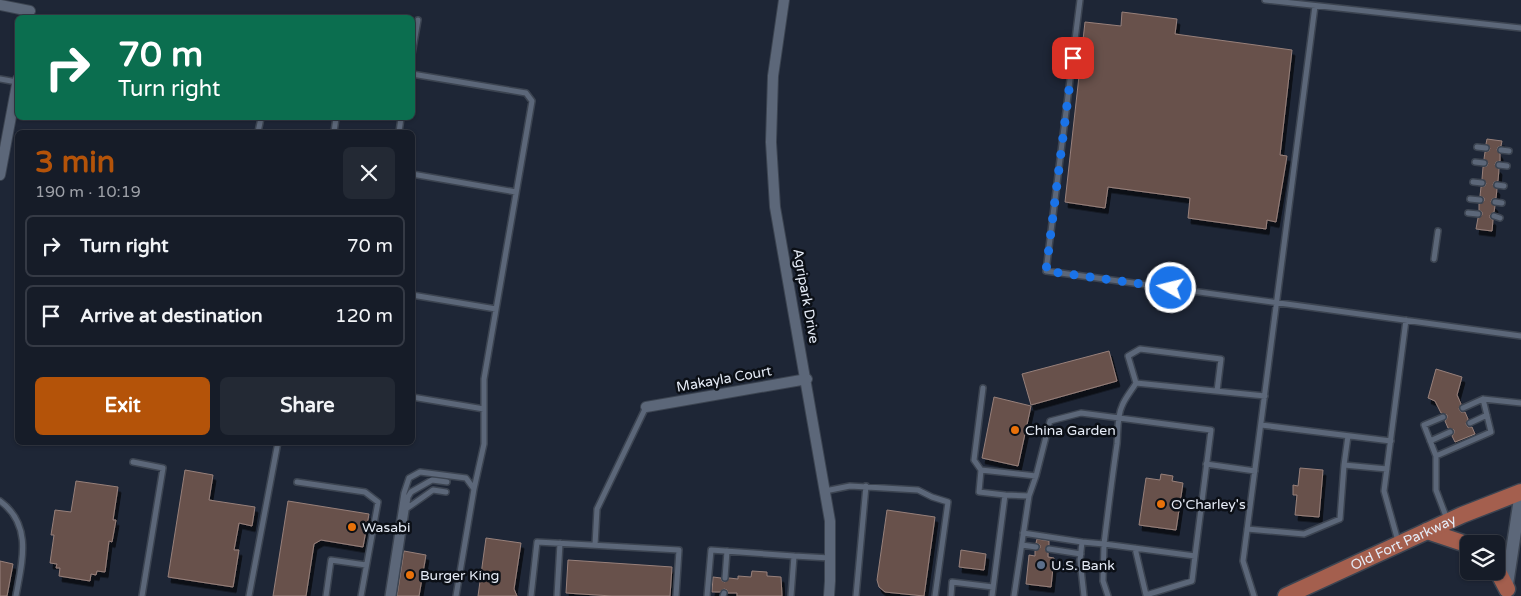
<!DOCTYPE html>
<meta charset="utf-8">
<style>
body{margin:0;font-family:"Varela Round",sans-serif;background:#232934;color:#f1f3f6;height:100vh;display:flex;flex-direction:column;font-size:19px;white-space:nowrap}
*{box-sizing:border-box;margin:0}
p{font-size:16px;color:#9ea1a8}
.icon{flex:none;width:28px;height:28px;fill:none;stroke:currentColor;stroke-width:2;stroke-linecap:round;stroke-linejoin:round}
.map{position:relative;flex:1;overflow:hidden}
.panel{position:absolute;left:15px;top:130px;width:400px;height:315px;display:flex;flex-direction:column;background:#161c28;border-radius:8px;box-shadow:0 1px 4px #0004,0 0 0 1px #353a45}
.panel>*{flex:none}
.hud{position:absolute;left:15px;top:15px;width:400px;height:105px;border-radius:8px;box-shadow:0 1px 4px #0004,0 0 0 1px #353a45;background:#0b6e4f;color:#fff;overflow:hidden}
.buttons{position:absolute;left:1460px;top:535px;display:grid;gap:10px}
.buttons a{display:grid;place-items:center;width:45px;height:45px;border-radius:8px;background:#161c28;box-shadow:0 1px 4px #0004,0 0 0 1px #353a45;font-size:25px}
.pin{position:absolute;display:grid;place-items:center;width:42px;height:42px;color:#fff;margin:-21px;border-radius:10px;box-shadow:0 2px 8px #0006}
.me{position:absolute;width:55px;margin:-28px;rotate:278deg;stroke-linejoin:round;filter:drop-shadow(0 0 4px #0008)}
.turn{display:flex;align-items:center;gap:18px;height:105px;padding:0 20px;font-size:22px}
.turn .icon{width:65px;height:65px;stroke-width:2.5}
.turn b{display:block;font-size:35px;line-height:42px}
.round{display:grid;place-items:center;flex:none;width:52px;height:52px;border-radius:8px;background:#232934}
.headline{display:flex;align-items:center;justify-content:space-between;height:85px;padding:0 20px}
h1{font-size:30px;font-weight:800;line-height:38px;color:#b45309}
.action{display:flex;gap:10px;margin-top:auto;padding:10px 20px}
.action a{flex:1;height:58px;border-radius:8px;background:#b45309;color:#fff;font-size:20px;font-weight:800;line-height:58px;text-align:center}
.action a+a{background:#232934;color:#f1f3f6}
ul{padding:0;list-style:none}
li{display:flex;align-items:center;gap:15px;height:62px;margin:0 10px 8px;padding:0 10px;border:2px solid #353a45;border-radius:8px}
li div{flex:1}
li b{display:block;font-size:19px}
li em{font-style:normal}
.map>svg:first-child{display:block}
</style>
<div class="map">
<svg width="1521" height="596" viewBox="0 0 1521 596">
<defs>
<filter id="shadow"><feDropShadow dx="3" dy="5.5" stdDeviation="0" flood-color="#0009"/></filter>
</defs>
<rect width="100%" height="100%" fill="#1e2636"/>
<path fill="#67514c" stroke="#98807a" filter="url(#shadow)" d="M1122,12L1177,19L1175,34L1292,50L1280,155L1287,156L1276,222L1267,220L1266,229L1188,218L1190,198L1108,187L1105,208L1065,202L1085,22L1121,26Z
M1487,139L1502,141L1501,146L1498,147L1497,150L1500,154V161L1496,162L1495,165L1499,169L1498,181L1494,182L1493,185L1497,189L1496,198L1492,199L1491,202L1495,206L1494,212L1490,215V218L1493,220L1492,231L1476,229L1478,218L1482,215V212L1479,210V204L1484,201V198L1480,196L1481,187L1485,186L1486,183L1482,179L1483,167L1487,166L1488,163L1484,159L1485,152L1489,151L1490,148L1486,144Z
M1109,351L1117,381L1031,405L1022,374Z
M1436,369L1462,377L1457,395L1461,404L1459,409L1461,412H1465L1468,419L1466,424L1468,427H1472L1475,434L1455,442L1452,436L1454,433V430L1448,428L1445,421L1447,418V415L1441,413L1435,401L1428,398Z
M994,397L1031,406L1018,466L982,458Z
M1300,468L1323,470L1319,517L1295,515L1297,495H1293V485L1298,486Z
M185,470L213,475L209,500L255,507L252,526L239,523L234,550H239L233,587L168,577Z
M1161,474L1173,476L1172,481L1183,483L1176,530L1139,525L1146,478L1160,480Z
M76,481L118,487L113,520H116L112,542L109,541L105,572L97,571L96,575L91,574L90,581L59,576L60,568H56L57,564L50,563L54,535H51L55,510L71,512Z
M288,501L369,514L363,547L321,540L314,544L306,596H273Z
M887,510L935,517L924,596L885,592L879,587L877,580Z
M486,538L521,543L514,589L517,596H478Z
M1037,539L1049,541V545L1045,549L1048,553V557L1054,558L1051,587L1026,584L1029,555L1035,556V551L1040,548V545L1036,543Z
M961,550L986,554L984,570L959,567Z
M404,551L426,555L419,596H397Z
M568,560L672,567L670,596H612L566,593Z
M0,561L13,564L7,596H0Z
M752,571L767,572V576L781,577L782,596H737V593H728L727,590L724,589L720,592H712L713,577L721,578L722,581L725,582L729,578L738,579V576L751,577Z"/>
<g fill="none" stroke-linecap="round" stroke-linejoin="round">
<g stroke="#3c4451" stroke-width="8">
<path id="service" d="M1080,0L1046,271L1521,336
M1265,0L1521,28
M412,54L418,20
M412,74L526,93L532,101L484,379V444L474,489
M0,79L17,82
M258,132L261,118
M334,132L336,118
M399,132L401,118
M1477,147L1486,148
M1501,150L1509,151
M1475,162L1484,163
M1499,165L1507,166
M412,174L516,192
M1473,182L1482,183
M1497,185L1504,186
M1470,199L1480,200
M1495,202L1502,203
M1468,213L1478,214
M1494,216L1500,218
M1434,259L1438,231
M412,295L496,309
M1136,383L1128,356L1140,349L1221,359L1217,391
M412,397L484,409
M1463,408L1483,399
M1470,423L1487,415
M1261,425L1391,441
M1430,441L1450,432
M1436,456L1424,425L1443,417
M133,462L163,468L142,596
M1206,464L1255,471
M1344,465L1348,436
M981,470L974,460L983,388
M297,482L365,492L378,502L361,596
M825,491L850,486L918,490L932,497L948,502L935,596
M1005,495L1029,496
M0,501C33,525 22,562 16,596
M406,509L433,490L446,492
M1447,519L1436,490V456L1491,432L1483,399L1521,403
M1247,529L1304,534L1340,519L1344,465L1387,469
M1023,533L1082,542
M1398,541L1384,491L1406,320
M595,545L597,509L646,407
M1022,545L1036,547
M1135,548L1146,595L1192,581L1195,556
M1049,549L1081,554
M794,556L830,558
M725,578L727,551
M249,596L278,442
M326,596L331,560L366,565
M388,596L404,493L409,478L420,472L466,478L474,489L456,596
M393,596L408,497L411,492L432,480L447,482
M531,596L537,542L679,550L676,596
M557,596L560,543
M707,596L711,550L794,556L791,596
M723,596L724,593
M856,596L866,486
M951,596L952,582L993,587
M992,596L1005,495L979,492L981,470L1036,476L1050,421L1081,413L1211,430L1195,556L1104,544C1108,511 1112,478 1117,444C1118,433 1117,416 1122,406C1125,398 1132,390 1136,383L1265,396
M1014,596L1029,496L1036,476
M1084,596L1080,560L1082,542L1104,544L1103,581L1108,596
M1254,596L1243,561L1315,6"/>
</g>
<g stroke="#3c4451" stroke-width="12">
<path id="minor" d="M784,0L773,76L771,142L775,207L830,521V581L829,596
M0,5L30,11
M0,175L18,79
M646,407L807,379"/>
</g>
<g stroke="#3c4451" stroke-width="15">
<path id="tertiary" d="M1506,591L1521,492"/>
</g>
<g stroke="#3c4451" stroke-width="19">
<g id="primary">
<path d="M1427,531L1469,545"/>
<path d="M1496,568L1507,589"/>
<path id="s1" d="M1286,596L1462,515L1521,492"/>
</g>
</g>
<use href="#service" stroke="#5c6779" stroke-width="5"/>
<use href="#minor" stroke="#5c6779" stroke-width="10"/>
<use href="#tertiary" stroke="#5c6779" stroke-width="12"/>
<use href="#primary" stroke="#a45f4e" stroke-width="16"/>
</g>
<g fill="none" stroke-linecap="round" stroke-linejoin="round">
<path stroke="#1a73e8" stroke-width="9" stroke-dasharray="0 16.2" d="M1073,58L1046,271L1171,288"/>
</g>
<g fill="#e8710a" stroke="#0b0f16" stroke-width="2">
<circle cx="1015" cy="430" r="5"/>
<circle cx="1161" cy="504" r="5"/>
<circle cx="352" cy="527" r="5"/>
<circle cx="410" cy="575" r="5"/>
</g>
<circle fill="#5c6f8a" stroke="#0b0f16" stroke-width="2" cx="1041" cy="565" r="5"/>
<g text-anchor="middle" dominant-baseline="central" stroke-width="5" stroke-linejoin="round" paint-order="stroke">
<g font-size="14" fill="#e5ebf6" stroke="#0b0f16">
<text transform="translate(806 296) rotate(80)">Agripark Drive</text>
<text transform="translate(724 379) rotate(-10)">Makayla Court</text>
<text stroke="none"><textPath href="#s1" startOffset="129">Old Fort Parkway</textPath></text>
</g>
<g font-size="14" fill="#e5ebf6" stroke="#0b0f16" text-anchor="start">
<text x="1025" y="430">China Garden</text>
<text x="1171" y="504">O'Charley's</text>
<text x="362" y="527">Wasabi</text>
<text x="1051" y="565">U.S. Bank</text>
<text x="420" y="575">Burger King</text>
</g>
</g>
</svg>
<div class="buttons">
<a><svg class="icon" aria-label="layers" viewBox="0 0 24 24"><path d="M12 4l9 5-9 5-9-5zM3 14l9 5 9-5"/></svg></a>
</div>
<div class="pin" style="left:1073px;top:58px;background:#d93025"><svg class="icon" aria-label="arrive" viewBox="0 0 24 24"><path d="M6 21V4h12l-3 4 3 4H6"/></svg></div>
<svg class="me" style="left:1171px;top:288px" viewBox="-20 -20 40 40"><circle r="17" fill="#1a73e8" stroke="#fff" stroke-width="3"/><path d="M0-11L8 9 0 5-8 9z" fill="#fff"/></svg>
<div class="hud">
<div class="turn"><svg class="icon" aria-label="right" viewBox="0 0 24 24"><path d="M7 20v-9h11M14 6l5 5-5 5"/></svg><div><b>70 m</b>Turn right</div></div>
</div>
<section class="panel">
<div class="headline"><div><h1>3 min</h1><p>190 m · 10:19</p></div><a class="round"><svg class="icon" aria-label="close" viewBox="0 0 24 24"><path d="M6 6l12 12M18 6L6 18"/></svg></a></div>
<ul>
<li><svg class="icon" aria-label="right" viewBox="0 0 24 24"><path d="M7 20v-9h11M14 6l5 5-5 5"/></svg><div><b>Turn right</b></div><em>70 m</em></li>
<li><svg class="icon" aria-label="arrive" viewBox="0 0 24 24"><path d="M6 21V4h12l-3 4 3 4H6"/></svg><div><b>Arrive at destination</b></div><em>120 m</em></li>
</ul>
<div class="action"><a>Exit</a><a>Share</a></div>
</section>
</div>
